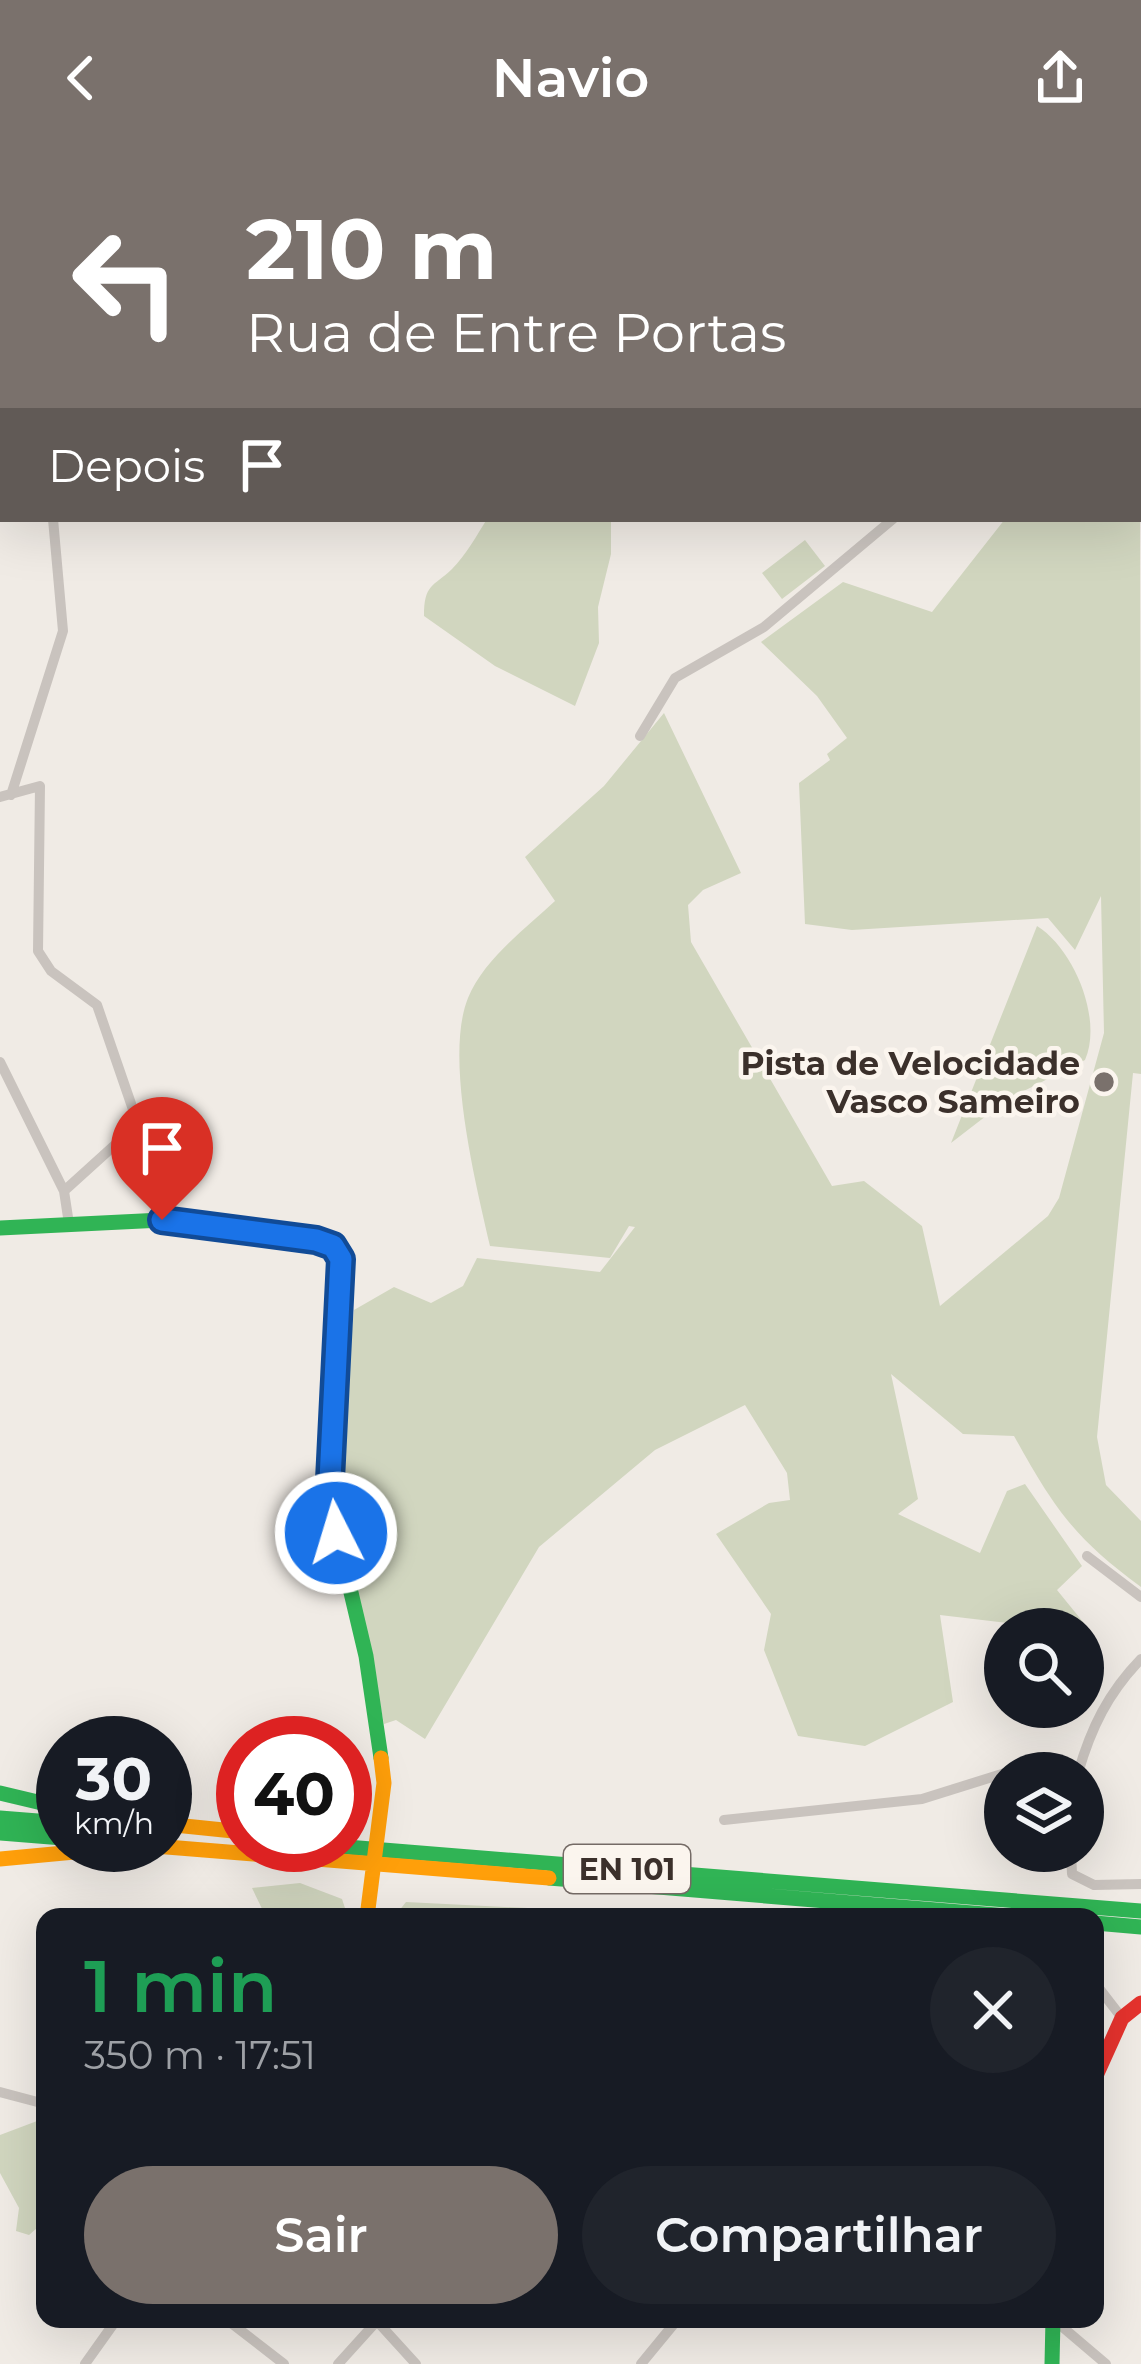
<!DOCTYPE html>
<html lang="pt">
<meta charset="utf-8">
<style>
body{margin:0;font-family:Montserrat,sans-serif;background:#20242c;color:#f1f3f6;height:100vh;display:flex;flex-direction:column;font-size:45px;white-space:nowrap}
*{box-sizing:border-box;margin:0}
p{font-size:39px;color:#9ea1a6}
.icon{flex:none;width:66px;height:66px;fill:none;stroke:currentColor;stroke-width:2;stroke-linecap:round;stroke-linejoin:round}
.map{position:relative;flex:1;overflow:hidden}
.side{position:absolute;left:36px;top:1752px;width:1068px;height:420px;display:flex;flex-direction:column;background:#171b24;border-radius:24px;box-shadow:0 12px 48px #0002}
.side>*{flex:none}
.hud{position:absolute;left:0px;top:0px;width:1143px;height:366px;box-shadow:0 12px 48px #0002;background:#7a716c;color:#fff;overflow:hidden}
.controls{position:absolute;left:984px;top:1452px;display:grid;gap:24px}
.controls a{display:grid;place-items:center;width:120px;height:120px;border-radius:50%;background:#171b24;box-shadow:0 12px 48px #0002;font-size:60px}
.speed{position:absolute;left:36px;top:1560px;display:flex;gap:24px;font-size:60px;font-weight:700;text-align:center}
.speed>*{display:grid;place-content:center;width:156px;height:156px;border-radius:50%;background:#171b24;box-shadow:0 12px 48px #0002;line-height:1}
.speed small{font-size:30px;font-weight:400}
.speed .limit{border:18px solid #d22;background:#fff;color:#111}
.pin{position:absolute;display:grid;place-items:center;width:102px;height:102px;color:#fff;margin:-123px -51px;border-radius:50% 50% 50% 0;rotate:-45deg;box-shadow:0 0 12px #0007}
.pin .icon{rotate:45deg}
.me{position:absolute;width:132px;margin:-66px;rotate:355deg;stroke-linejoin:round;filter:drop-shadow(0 0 9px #0008)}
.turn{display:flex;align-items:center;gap:42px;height:252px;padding:0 48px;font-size:54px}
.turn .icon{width:156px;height:156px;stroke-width:2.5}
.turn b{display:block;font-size:84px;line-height:102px}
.then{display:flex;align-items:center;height:114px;padding:0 48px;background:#0003;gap:24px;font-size:45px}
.round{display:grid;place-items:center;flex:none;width:126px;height:126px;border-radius:63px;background:#20242c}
.summary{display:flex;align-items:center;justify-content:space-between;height:204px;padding:0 48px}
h1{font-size:72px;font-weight:600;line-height:90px;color:#1e9e55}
.cta{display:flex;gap:24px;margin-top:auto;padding:24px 48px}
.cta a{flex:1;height:138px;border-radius:72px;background:#7a716c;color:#fff;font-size:48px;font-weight:600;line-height:138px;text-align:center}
.cta a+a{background:#20242c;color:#f1f3f6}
header{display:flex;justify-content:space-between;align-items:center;height:156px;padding:0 48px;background:#7a716c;color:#fff;font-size:54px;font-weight:600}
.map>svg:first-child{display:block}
</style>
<header><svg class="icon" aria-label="back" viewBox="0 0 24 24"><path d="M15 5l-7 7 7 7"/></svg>Navio<svg class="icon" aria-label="share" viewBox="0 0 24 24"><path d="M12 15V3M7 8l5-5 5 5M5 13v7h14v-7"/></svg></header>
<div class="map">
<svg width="1141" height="2208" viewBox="0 0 1141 2208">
<rect width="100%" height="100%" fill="#f0ebe5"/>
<path fill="#d1d6bf" d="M1140,358L1141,918L1133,917L1097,1281L1106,1329L1141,1365V1431C1074,1382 1054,1352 1014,1280L963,1278L891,1218L918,1343L898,1358L980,1397L1007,1335L1025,1328L1082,1410L1057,1434L1092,1477L940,1459L953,1546L865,1590L798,1580L764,1494L771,1458L716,1378L769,1347L790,1344L787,1317L745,1249L655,1294L539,1391L425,1583L396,1564L384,1568L336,1330L354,1154L394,1131L431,1147L463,1130L477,1102L600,1116L635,1071L629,1070L610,1102L490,1090C476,1029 444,901 468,842C484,803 525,773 555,745L525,701L604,630L664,557L741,717L703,734L688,749L691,786L832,1030L864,1025L922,1070L940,1150L1048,1060L1059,1042L1104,877L1101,740L1075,794L1048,762L852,774L805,768L799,627L830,604L827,598L847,582L817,540L761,486L843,426L932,456L1005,363H1140Z
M487,363H611V398L598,451L599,487L575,550L495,510L424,460C424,428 433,431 452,413C466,399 477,379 487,363Z
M805,384L825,410L782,443L762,417Z
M1037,770C1074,793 1103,863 1085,904L1008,943L951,987Z
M300,1727L342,1743L348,1761H266L252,1732Z
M406,1746L708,1761H394Z
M45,1962V2065L29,2079L16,2075L19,2052L0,2017V1979Z"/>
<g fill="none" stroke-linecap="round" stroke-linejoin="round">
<path stroke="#c9c3be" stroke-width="10" d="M794,0L798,3
M1048,0L1049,3
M886,3L887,0
M1140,163H1141
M0,268L3,269
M640,580L675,522L764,471L893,363
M11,639L63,475L53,363
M0,641L40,630L38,795L51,815L97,849L138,968L64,1035
M0,906L64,1035L69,1068
M1087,1400L1141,1441
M1007,1617H1060
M1078,1617C1091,1572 1108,1537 1141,1503
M724,1664L922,1643L1005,1617
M1071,1695L1072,1718L1094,1729L1141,1728
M1095,1827L1122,1862
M0,1936L45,1948
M226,2163L284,2208
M375,2163L416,2208
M1053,2163L1106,2208
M85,2208L117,2163
M338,2208L377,2165
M641,2208L678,2163"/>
<path stroke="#30b455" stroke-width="15" d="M0,1072L162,1064L333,1090L341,1103L331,1352L366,1500L381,1602
M0,1637L63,1652
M0,1662L63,1667
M0,1677L63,1682
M322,1689L1141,1755
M549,1722L1020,1761
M1095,1767L1141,1771
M1052,2208L1053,2163"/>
<path stroke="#ff9f0a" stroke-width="15" d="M165,1668L243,1676
M142,1689L549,1722
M0,1703L96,1694L151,1696
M367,1761L384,1627L381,1602"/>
<path stroke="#e5322d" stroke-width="15" d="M1095,1922L1122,1862L1141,1847"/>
</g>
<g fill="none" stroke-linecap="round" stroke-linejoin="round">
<g stroke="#114b97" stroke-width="30">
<path id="route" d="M162,1064L316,1084L333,1090L341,1103L330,1324L336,1377"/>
</g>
<use href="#route" stroke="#1a73e8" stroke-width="21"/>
</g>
<circle fill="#7a716c" stroke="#fbf5ee" stroke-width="4.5" cx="1104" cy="926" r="12"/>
<g text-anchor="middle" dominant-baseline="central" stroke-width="9" stroke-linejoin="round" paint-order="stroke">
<rect fill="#fbf5ee" stroke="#756b66" stroke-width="3" x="564" y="1689" width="126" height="48" rx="9"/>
<g font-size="30" font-weight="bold" fill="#3b302b">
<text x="627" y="1713">EN 101</text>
</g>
<g font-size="33" font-weight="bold" fill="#3b302b" stroke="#fbf5ee" text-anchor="end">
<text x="1080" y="907">Pista de Velocidade<tspan x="1080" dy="38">Vasco Sameiro</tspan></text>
</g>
</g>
</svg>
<div class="controls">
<a><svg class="icon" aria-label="search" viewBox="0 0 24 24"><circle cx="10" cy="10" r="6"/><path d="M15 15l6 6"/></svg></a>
<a><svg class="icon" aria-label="layers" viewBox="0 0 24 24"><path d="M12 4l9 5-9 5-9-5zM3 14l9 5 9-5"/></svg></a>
</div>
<div class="speed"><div>30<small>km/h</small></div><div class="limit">40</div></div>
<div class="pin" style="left:162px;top:1064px;background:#d93025"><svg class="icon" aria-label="arrive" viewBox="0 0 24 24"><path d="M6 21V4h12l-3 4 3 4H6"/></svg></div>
<svg class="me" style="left:336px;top:1377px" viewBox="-20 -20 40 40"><circle r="17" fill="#1a73e8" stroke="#fff" stroke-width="3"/><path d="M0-11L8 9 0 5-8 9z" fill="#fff"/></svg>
<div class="hud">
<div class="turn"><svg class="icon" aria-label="left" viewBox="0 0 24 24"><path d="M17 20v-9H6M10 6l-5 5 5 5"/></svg><div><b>210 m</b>Rua de Entre Portas</div></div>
<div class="then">Depois<svg class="icon" aria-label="arrive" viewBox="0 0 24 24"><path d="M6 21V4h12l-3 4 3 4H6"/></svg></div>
</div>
<section class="side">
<div class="summary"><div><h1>1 min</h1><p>350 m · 17:51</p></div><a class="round"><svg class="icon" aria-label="close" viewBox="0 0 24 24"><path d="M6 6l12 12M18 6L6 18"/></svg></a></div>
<div class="cta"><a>Sair</a><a>Compartilhar</a></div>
</section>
</div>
